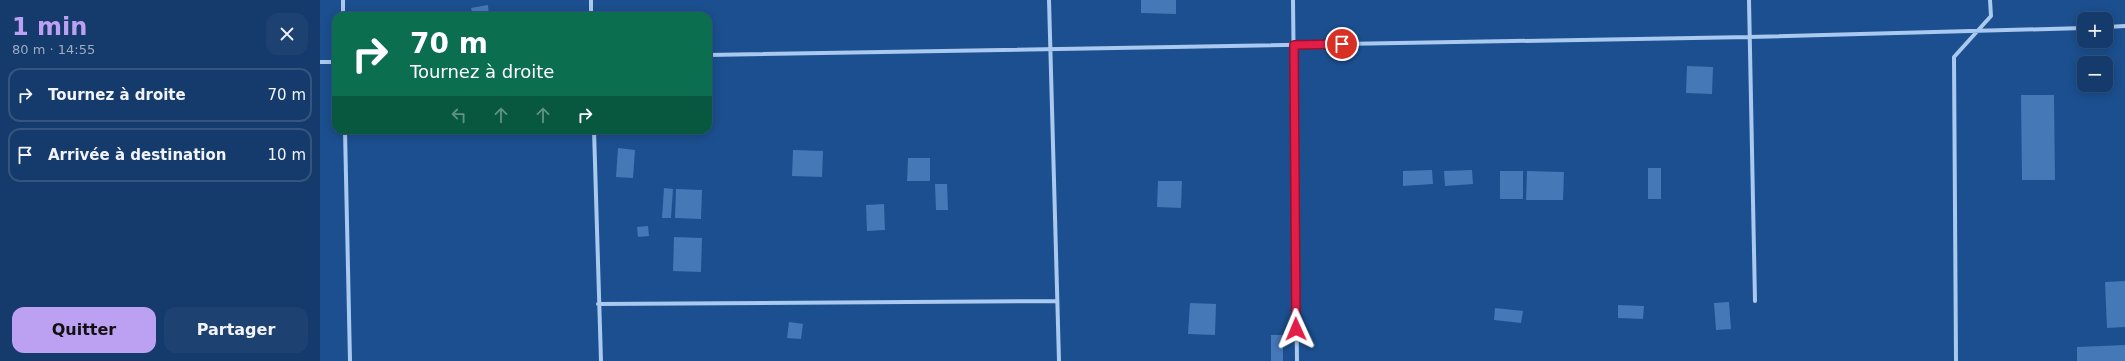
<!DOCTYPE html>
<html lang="fr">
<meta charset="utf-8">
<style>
body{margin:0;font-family:"DejaVu Sans",sans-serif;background:#1d4271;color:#f1f3f6;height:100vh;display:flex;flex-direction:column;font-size:15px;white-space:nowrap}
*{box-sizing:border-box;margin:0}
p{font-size:13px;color:#9dadc1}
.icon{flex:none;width:22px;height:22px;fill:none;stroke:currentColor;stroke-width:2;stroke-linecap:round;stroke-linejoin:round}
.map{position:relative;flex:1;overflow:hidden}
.side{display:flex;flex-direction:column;background:#143b6b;width:320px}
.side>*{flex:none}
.banner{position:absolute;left:12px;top:12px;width:380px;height:122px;border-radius:12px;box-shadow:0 2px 10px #0003,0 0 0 1px #33557e;background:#0b6e4f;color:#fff;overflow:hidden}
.tools{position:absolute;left:1757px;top:12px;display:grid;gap:8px}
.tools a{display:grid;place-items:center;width:36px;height:36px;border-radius:8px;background:#143b6b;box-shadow:0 2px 10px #0003,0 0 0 1px #33557e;font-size:20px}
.pin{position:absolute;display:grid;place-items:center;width:34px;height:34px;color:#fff;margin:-17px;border:2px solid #fff;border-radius:50%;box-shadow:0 1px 4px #0007}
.me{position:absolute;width:44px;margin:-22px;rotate:359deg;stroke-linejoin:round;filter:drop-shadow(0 0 3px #0008)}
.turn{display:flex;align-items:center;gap:14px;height:84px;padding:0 12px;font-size:18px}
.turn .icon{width:52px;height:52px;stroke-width:2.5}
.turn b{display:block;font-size:28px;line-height:34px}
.lanes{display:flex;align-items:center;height:38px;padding:0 12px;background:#0003;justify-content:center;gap:20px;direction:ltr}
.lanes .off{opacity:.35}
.round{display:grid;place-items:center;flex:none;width:42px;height:42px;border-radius:12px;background:#1d4271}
.head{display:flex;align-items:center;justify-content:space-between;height:68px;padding:0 12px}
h1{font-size:24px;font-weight:600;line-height:30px;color:#bca0f2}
.cta{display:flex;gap:8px;margin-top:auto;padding:8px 12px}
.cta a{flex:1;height:46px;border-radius:12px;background:#bca0f2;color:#111;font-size:16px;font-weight:600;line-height:46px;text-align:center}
.cta a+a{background:#1d4271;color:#f1f3f6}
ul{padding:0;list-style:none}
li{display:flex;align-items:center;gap:12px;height:54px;margin:0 8px 6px;padding:0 4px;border:2px solid #33557e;border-radius:12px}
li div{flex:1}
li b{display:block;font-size:15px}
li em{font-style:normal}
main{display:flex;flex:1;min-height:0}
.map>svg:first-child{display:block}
</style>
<main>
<section class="side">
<div class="head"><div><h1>1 min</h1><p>80 m · 14:55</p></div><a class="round"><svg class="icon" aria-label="close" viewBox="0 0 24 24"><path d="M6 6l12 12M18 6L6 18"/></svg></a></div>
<ul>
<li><svg class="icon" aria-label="right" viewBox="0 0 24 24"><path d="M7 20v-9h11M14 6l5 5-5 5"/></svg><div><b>Tournez à droite</b></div><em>70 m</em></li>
<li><svg class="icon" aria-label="arrive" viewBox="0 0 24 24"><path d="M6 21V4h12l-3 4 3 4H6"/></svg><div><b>Arrivée à destination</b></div><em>10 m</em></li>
</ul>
<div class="cta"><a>Quitter</a><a>Partager</a></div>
</section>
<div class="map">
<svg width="1805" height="361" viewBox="0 0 1805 361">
<rect width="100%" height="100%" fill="#1b4f8f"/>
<path fill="#4478b7" d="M821,0H856V14L821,13Z
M168,5L169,16H153L151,8Z
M1367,66L1393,67L1392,94L1366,93Z
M1701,95H1734L1735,180H1702Z
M298,148L315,150L313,178L296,177Z
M473,150L503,151L502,177L472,176Z
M588,158H610V181H587Z
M1328,168H1341V199H1328Z
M1112,170L1113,184L1083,186V171Z
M1152,170L1153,184L1125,186L1124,171Z
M1180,171H1203V199H1180Z
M1207,171L1244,172L1243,200H1206Z
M838,181H862L861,208L837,207Z
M615,184H627L628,210H616Z
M344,188L353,189L351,218H342Z
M356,189L382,190L381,219L355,218Z
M564,204L565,230L547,231L546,205Z
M328,226L329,236L318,237L317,227Z
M354,237L382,238L381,272L353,271Z
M1805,281V327L1787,328L1785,282Z
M1409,302L1411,329L1396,330L1394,303Z
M870,303L896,304L895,335L868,334Z
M1298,305L1324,306L1323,319L1298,318Z
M1175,308L1203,311L1201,323L1174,320Z
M469,322L483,324L481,339L467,338Z
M951,335H963V361H951Z
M1805,345V361H1757V347Z"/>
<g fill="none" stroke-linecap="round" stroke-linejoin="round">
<path stroke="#a9c9ee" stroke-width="4" d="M23,0V16
M271,0V16
M729,0L739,361
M973,0L977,361
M1429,0L1435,301
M1786,27L1805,26
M388,55L1429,37L1764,28
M0,62H16
M25,130L30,361
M274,130L281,361
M278,304L737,301
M1636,361L1634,57L1671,16L1670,0"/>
</g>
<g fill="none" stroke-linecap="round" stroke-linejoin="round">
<g stroke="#92132f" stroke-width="10">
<path id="route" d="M976,329L974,45L1022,44"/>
</g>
<use href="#route" stroke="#e11d48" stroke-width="7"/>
</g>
</svg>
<div class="tools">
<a>+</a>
<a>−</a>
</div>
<div class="pin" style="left:1022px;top:44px;background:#d93025"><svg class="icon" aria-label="arrive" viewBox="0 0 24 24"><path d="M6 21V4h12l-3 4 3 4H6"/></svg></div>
<svg class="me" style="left:976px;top:329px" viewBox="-20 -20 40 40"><path d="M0-17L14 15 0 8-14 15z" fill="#e11d48" stroke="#fff" stroke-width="4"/></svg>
<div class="banner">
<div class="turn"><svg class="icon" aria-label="right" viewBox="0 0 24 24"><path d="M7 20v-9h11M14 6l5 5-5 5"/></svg><div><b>70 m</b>Tournez à droite</div></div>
<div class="lanes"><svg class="icon off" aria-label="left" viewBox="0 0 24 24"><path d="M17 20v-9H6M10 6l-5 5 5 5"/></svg><svg class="icon off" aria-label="ahead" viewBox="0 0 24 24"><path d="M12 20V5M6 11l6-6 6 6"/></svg><svg class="icon off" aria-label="ahead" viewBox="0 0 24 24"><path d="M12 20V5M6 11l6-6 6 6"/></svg><svg class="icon" aria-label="right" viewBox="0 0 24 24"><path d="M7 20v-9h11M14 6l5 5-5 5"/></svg></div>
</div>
</div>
</main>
